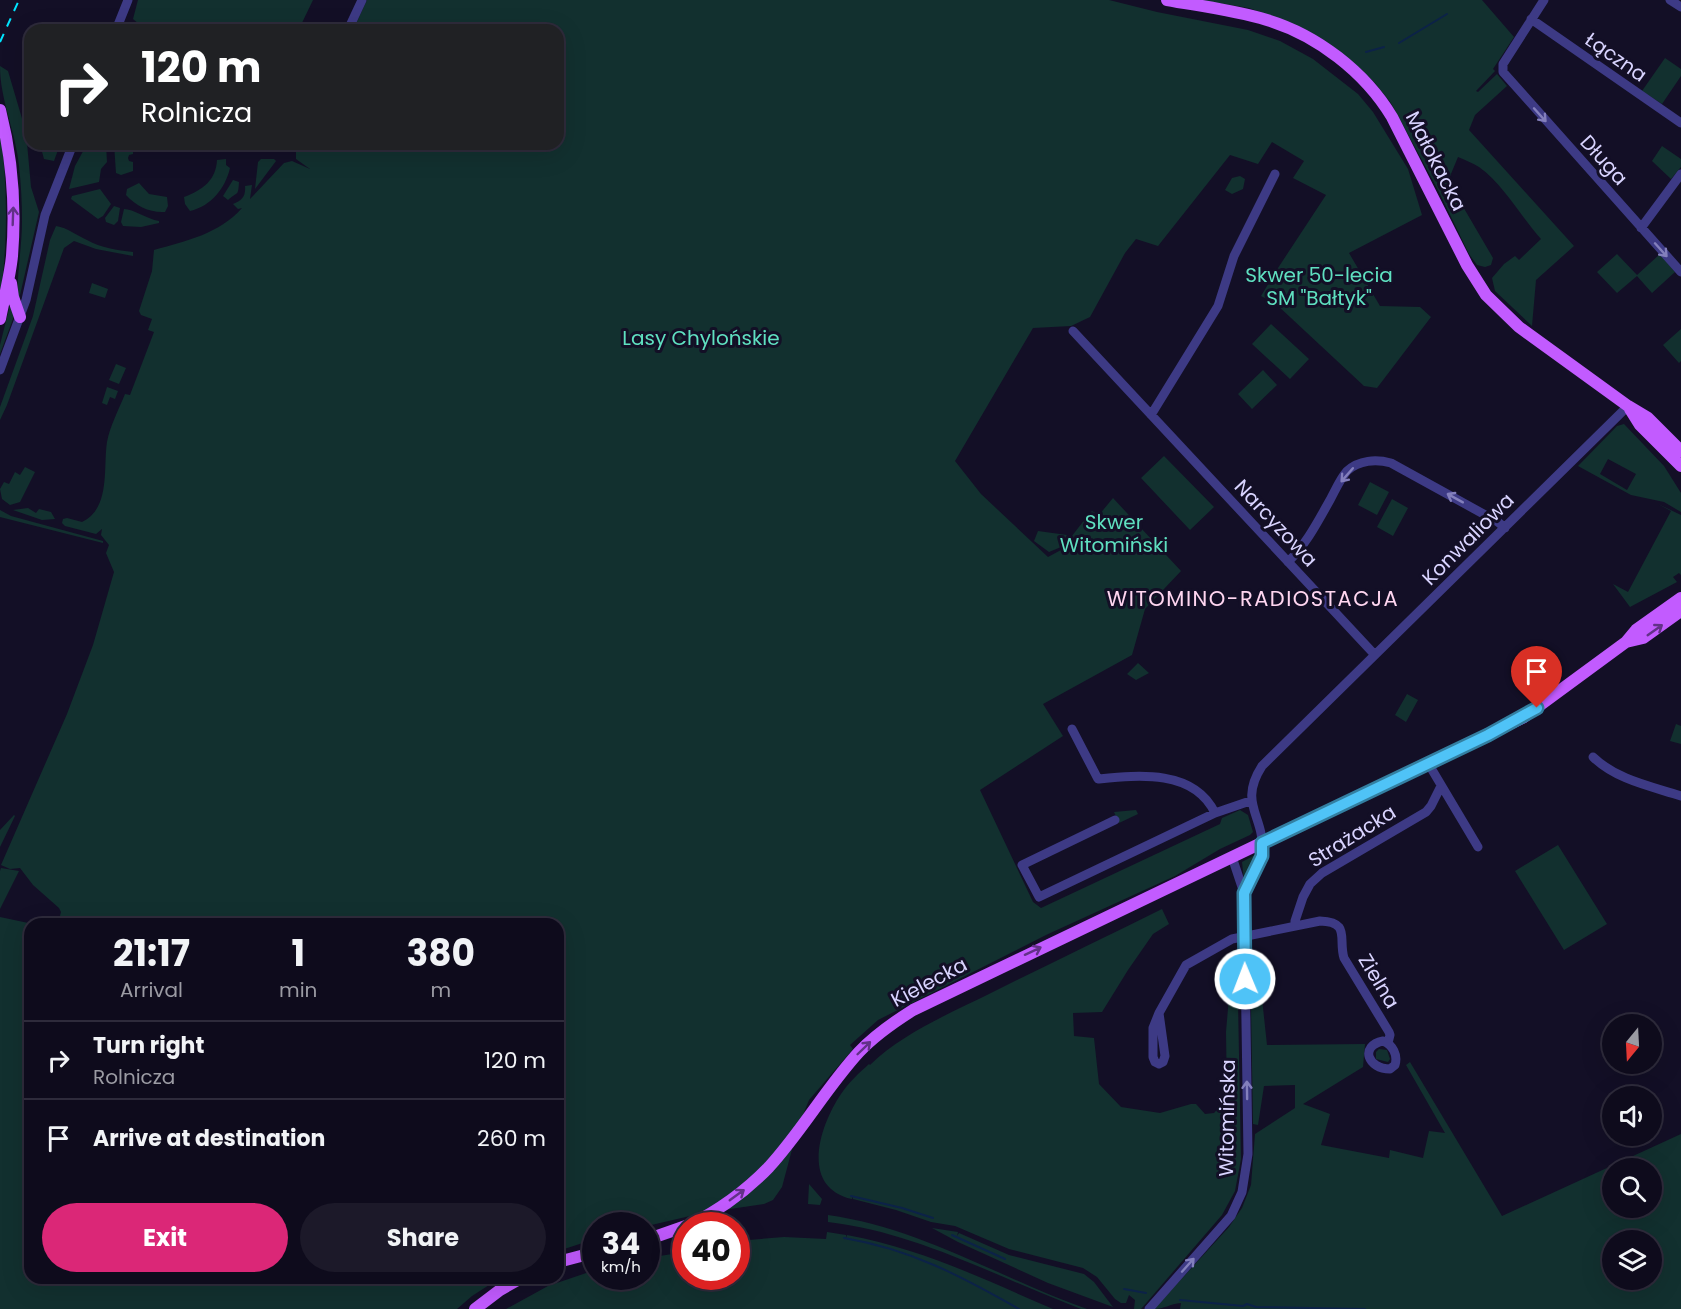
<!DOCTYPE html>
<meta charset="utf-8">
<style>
body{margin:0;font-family:Poppins,sans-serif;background:#1c1929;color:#f1f3f6;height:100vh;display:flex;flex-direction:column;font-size:22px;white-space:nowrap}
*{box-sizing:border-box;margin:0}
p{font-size:20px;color:#9b9ba3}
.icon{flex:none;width:33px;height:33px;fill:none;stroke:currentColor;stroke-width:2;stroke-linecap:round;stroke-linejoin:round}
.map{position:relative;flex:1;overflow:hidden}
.panel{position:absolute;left:24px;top:918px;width:540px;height:366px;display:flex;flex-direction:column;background:#0e0b1c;border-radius:18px;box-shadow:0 6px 24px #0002,0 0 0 2px #2e2b3b}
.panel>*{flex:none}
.hud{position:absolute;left:24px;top:24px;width:540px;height:126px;border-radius:18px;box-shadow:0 6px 24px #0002,0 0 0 2px #2e2b3b;background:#202124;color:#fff;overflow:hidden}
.needle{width:39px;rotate:198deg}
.fabs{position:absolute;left:1602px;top:1014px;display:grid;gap:12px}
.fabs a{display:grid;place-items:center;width:60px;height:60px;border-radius:50%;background:#0e0b1c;box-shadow:0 6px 24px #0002,0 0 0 2px #2e2b3b;font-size:30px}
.speed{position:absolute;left:582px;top:1212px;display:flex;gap:12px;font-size:30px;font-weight:700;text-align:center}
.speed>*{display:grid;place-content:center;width:78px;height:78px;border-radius:50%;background:#0e0b1c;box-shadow:0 6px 24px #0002,0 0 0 2px #2e2b3b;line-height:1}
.speed small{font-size:15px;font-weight:400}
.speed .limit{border:9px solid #d22;background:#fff;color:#111}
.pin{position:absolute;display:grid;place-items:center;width:51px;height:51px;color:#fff;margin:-62px -26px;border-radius:50% 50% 50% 0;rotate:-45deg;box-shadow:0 0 6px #0007}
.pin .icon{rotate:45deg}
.me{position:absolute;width:66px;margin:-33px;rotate:359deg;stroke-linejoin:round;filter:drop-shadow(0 0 4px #0008)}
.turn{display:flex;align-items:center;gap:21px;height:126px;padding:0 18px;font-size:27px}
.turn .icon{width:78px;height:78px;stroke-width:2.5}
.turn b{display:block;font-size:42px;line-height:51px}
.eta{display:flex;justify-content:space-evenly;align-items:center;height:102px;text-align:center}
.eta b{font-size:36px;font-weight:700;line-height:42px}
.action{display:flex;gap:12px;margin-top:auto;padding:12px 18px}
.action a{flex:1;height:69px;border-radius:36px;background:#db2777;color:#fff;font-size:24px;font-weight:700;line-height:69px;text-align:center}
.action a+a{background:#1c1929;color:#f1f3f6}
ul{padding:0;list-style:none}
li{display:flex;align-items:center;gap:18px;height:78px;padding:0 18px;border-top:2px solid #2e2b3b}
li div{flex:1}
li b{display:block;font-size:22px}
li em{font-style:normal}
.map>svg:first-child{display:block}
</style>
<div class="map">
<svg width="1681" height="1309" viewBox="0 0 1681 1309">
<rect width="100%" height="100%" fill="#130f26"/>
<path fill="#12302f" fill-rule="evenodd" d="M138,0H313L300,27L304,30H146L133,19Z
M367,0H1109L1157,12L1248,30L1280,41L1313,59L1358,94L1373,112L1408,169L1422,215L1349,253L1380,306L1420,307L1431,317L1377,388L1364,386L1276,304L1261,296L1276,271L1326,195L1293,178L1304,161L1272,142L1258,164L1230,155L1158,246L1136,239L1125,253L1090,317L1071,326L1033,328L955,461L981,494L1048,557L1061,550L1089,514L1092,511L1099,515L1113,498L1181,571L1145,609L1132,655L1043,704L1063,736L980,790L1033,902L1041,908L1220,824L1222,818L1240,810L1248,815L1253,832L1250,835L1220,849L1175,876L1046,935L878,1020L850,1045L853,1049L809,1100L798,1127L782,1187L773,1200L764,1204L703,1213L647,1226H596L595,1239L558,1251V924H58L61,912L59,908L33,885L20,868L10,869L1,865L67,714L93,645L114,572L106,553L109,545L101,535L102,529L96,534L65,526L62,523L63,519L67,518L82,522C111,508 103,468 107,442C110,426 119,409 125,394L130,395L154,332L148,330L152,319L141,315L139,311L152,271L154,250C186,241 219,234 242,208L238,209L233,204C242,201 246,196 245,186L252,185L250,199L284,163L292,161L310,169L296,159V144H558V30H353Z
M1199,0H1482L1514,37L1493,69L1495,71L1476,91L1478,92L1497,74L1507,86L1475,115L1469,130L1574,246L1536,280L1532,326L1495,291L1492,278L1504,264L1515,256L1519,260L1541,239C1521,217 1504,185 1479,167C1473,163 1465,160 1458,157L1448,181L1493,258L1491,265L1485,267L1477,265L1469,254L1438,190L1391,103L1375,83L1358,67L1283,20L1249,8Z
M1665,58L1681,69V76L1662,104L1642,91Z
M0,66L8,71L26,132L31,187L39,212L18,304C16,276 22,249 22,221C22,203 21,184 19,166C16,132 0,101 0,66Z
M0,129C8,188 8,241 0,300Z
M40,144L58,150L54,161L44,159Z
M87,144H106L107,162L101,169L99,182L69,189L75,166Z
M114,144H133V154L129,155L128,158L129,161L133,162V171L121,175L116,173Z
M1662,146L1681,159V167L1671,179L1652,161Z
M226,159V165L230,168C225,189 211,206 190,211L185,204L184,197C203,190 216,180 217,160Z
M261,159H274L276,161L255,189L258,162Z
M1240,176L1245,179L1243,189L1232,194L1225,190L1232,178Z
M233,180L239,182C238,197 238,191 228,200L223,196Z
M139,183L149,194L167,197L168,206L165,212C150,213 136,206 126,195L127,189Z
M100,189L111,204L103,216L98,219L71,199L72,196Z
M114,206L120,208L118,221L114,225L106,222L105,218Z
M124,209C133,209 147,219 159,221V223L141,227L123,226L121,222Z
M56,226C68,228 76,235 87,240C101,248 117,250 133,252V256L96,249L74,241L64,248L7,405L0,420V407L33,316L50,240Z
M1617,254L1637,275L1660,254L1675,272L1652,293L1637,276L1617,293L1597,272Z
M92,283L108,289L105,298L89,293Z
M10,305L14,316L0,354V345Z
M1271,324L1309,359L1290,379L1252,344Z
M1681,329V361L1679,363L1663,345Z
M116,364L126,368L119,384L109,380Z
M1263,370L1277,385L1252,409L1238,394Z
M107,387L118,391L115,399L110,397L107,405L102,403Z
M1624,424L1664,466L1681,493V512L1664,502L1631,495L1578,466L1617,426ZM1608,459L1636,474L1627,490L1600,474Z
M1164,456L1214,507L1190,530L1141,478Z
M25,467L35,472L20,502L10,505L2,499L0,489L4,482L9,484L15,472L20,475Z
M1370,482L1389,492L1377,515L1358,505Z
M1392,499L1408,508L1393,536L1377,527Z
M1658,504L1681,515V575L1679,573L1673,577L1677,582L1630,607L1613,584L1628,592L1671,511Z
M28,508L36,513L39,509L51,512L55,519L42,520L13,510Z
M0,510L11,516L103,541V543L0,517Z
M1038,531L1067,535L1061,547L1049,552L1034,541Z
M1138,663L1149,673L1136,680L1127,674Z
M1407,694L1418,700L1406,722L1395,715Z
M1676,724L1681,726V744L1670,741Z
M1136,810L1138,814L1119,823L1114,812Z
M14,815L15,816L0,847V830Z
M1558,845L1607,924L1564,950L1515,871Z
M1255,855L1257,857L1247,879L1244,880L1242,862Z
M1,868L19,871L0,909V871Z
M1162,909L1169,924L1153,934L1128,970L1102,1012L1073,1013L1074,1036L1094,1038L1099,1084L1121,1107L1160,1113L1191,1104H1196L1205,1114L1214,1113L1227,1099L1226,1032L1233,950H1237L1241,1159L1235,1191L1222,1215L1141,1309H1134L1135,1300L1129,1295L1126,1303H1121L1115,1299L1097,1277L1083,1268L1009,1249L955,1226L931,1222L896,1210L853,1199V1196L852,1199C799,1187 820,1125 841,1094C848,1083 860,1072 869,1064L870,1065C904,1032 951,1013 993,992C1049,964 1106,937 1162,909Z
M0,917L33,924H30V1278H500L472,1296L457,1309H0Z
M1250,950L1257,952L1267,1045L1365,1044L1363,1067L1303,1104L1330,1114L1321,1145L1389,1158L1390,1150L1423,1158L1429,1131L1445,1133L1406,1065L1410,1062L1502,1216L1681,1134V1309H1180L1181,1303C1170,1304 1164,1309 1154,1309L1229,1227L1242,1208L1251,1185L1255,1134L1295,1108V1085L1264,1086L1258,1125L1253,1124ZM1612,1168H1652V1208H1612ZM1612,1240H1652V1280H1612Z
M1379,1049L1387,1050L1390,1059L1388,1062L1376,1059V1052Z
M809,1184L822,1199L820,1205L808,1204Z
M828,1215C921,1228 1000,1278 1087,1309H1081L1066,1303C987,1272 913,1232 828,1222Z
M932,1228L958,1232L957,1236L959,1233L1009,1255L1084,1274L1094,1282L1113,1307L1048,1283L958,1242Z
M827,1232L846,1235V1238L847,1235C923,1249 983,1279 1053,1309H506L548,1286L595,1270L596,1276H646L647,1258L685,1252L686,1276H736L737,1241L784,1237L826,1239Z"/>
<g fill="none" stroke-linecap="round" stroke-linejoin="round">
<path stroke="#0c2248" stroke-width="2" d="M1399,43L1447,14
M1366,52L1384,47
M851,1196L902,1208L933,1218
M952,1235L1005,1259
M844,1238C910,1249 961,1276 1019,1309
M1124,1289L1146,1293
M1180,1300L1243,1306L1247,1304L1256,1307L1365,1309"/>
<path stroke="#3d3a85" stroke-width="9" d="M1544,0L1503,64V72L1681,272
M1670,0L1681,7
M1531,19L1681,123
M116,30L128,0
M348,30L362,0
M1641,228L1681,174
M1073,331L1375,655
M0,370L26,300L45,215L73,144
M1151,415L1218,306L1234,256L1275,174
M1288,562C1307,543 1317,523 1330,500C1335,491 1340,479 1347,471C1359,460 1376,459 1391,463L1498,522L1505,528
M1072,729L1098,779C1138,775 1194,769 1215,813
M1593,757C1617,780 1650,786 1681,796
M1428,763L1478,847
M1115,820L1022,865L1039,897L1215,813L1250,801
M1244,893C1250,881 1260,867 1262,854C1266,816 1237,805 1262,766L1628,406
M1295,926V921L1303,897L1310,884L1322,873L1426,812L1431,806L1441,786
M1159,1013L1165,1056L1163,1062L1159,1064L1155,1062L1153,1057V1028L1159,1013L1186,965L1232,939L1320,921C1351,922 1338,939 1344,958L1389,1032L1390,1035L1388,1043
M1383,1041C1393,1045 1398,1055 1395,1065L1390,1069C1368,1069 1359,1046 1383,1041Z
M1149,1309L1231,1216L1242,1192L1248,1154L1244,893L1232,857"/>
<path stroke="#c25bff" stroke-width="12" d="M1167,0C1200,6 1234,10 1267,20C1317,35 1365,72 1392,117L1467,265L1486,295L1519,327L1628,406L1648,418L1681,451
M0,110C12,157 16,207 12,256C10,277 4,298 0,319
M11,283L13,297L20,317
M1630,409L1640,425L1681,466
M1626,642L1643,638L1681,611
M688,1226C718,1211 746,1191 769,1167C802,1131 826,1088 859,1052C875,1035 894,1022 913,1010L1524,717L1626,642L1636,630L1681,598
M646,1240L686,1226
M558,1262L596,1252
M475,1309L500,1290L521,1278"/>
<path stroke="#00e5ff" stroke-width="2" stroke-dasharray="9 8" stroke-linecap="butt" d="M0,42L19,0"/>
</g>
<defs><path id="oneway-shaft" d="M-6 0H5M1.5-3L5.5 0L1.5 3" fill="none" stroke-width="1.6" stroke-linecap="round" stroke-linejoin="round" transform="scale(1.5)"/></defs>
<g stroke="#837fbc">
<use href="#oneway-shaft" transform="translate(1540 115) rotate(48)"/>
<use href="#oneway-shaft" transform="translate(1661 250) rotate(48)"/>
<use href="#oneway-shaft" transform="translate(1347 475) rotate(131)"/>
<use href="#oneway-shaft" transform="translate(1455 498) rotate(-151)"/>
<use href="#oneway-shaft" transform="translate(1247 1090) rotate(-91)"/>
<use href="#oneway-shaft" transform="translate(1188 1265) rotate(-48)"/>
</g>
<g stroke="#623188">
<use href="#oneway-shaft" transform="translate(13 216) rotate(-88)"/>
<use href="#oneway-shaft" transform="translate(1655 630) rotate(-35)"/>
<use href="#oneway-shaft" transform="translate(1033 951) rotate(-25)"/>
<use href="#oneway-shaft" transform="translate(864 1048) rotate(-44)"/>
<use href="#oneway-shaft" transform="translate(737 1195) rotate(-36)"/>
</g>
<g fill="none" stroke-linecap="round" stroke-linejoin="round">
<g stroke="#337fa1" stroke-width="15">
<path id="route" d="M1245,979L1244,893L1262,856V843L1488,735L1537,708"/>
</g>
<use href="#route" stroke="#4fc3f7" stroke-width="10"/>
</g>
<g text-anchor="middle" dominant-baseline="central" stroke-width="6" stroke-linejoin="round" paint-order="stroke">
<g font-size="20" fill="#d9d4ff" stroke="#130f26">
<text transform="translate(1616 57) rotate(35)">Łączna</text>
<text transform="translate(1604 160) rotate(48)">Długa</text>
<text transform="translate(1436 161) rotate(63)">Małokacka</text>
<text transform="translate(1276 523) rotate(47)">Narcyzowa</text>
<text transform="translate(1468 539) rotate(-45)">Konwaliowa</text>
<text transform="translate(1352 836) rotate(-32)">Strażacka</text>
<text transform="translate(1379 981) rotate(59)">Zielna</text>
<text transform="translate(929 982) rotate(-28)">Kielecka</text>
<text transform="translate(1227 1118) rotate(-89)">Witomińska</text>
</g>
<g font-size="20" fill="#5fe0c0" stroke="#130f26">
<text x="1319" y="275">Skwer 50-lecia<tspan x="1319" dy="23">SM "Bałtyk"</tspan></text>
<text x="701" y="338">Lasy Chylońskie</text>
<text x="1114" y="522">Skwer<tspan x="1114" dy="23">Witomiński</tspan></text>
</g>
<g font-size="21" letter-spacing="1.5" fill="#ffd6f0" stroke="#130f26">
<text x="1253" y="598">WITOMINO-RADIOSTACJA</text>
</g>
</g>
</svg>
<div class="fabs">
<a><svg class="needle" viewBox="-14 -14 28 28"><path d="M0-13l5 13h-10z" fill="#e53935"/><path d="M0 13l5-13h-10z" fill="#9b9ba3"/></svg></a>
<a><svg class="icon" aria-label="sound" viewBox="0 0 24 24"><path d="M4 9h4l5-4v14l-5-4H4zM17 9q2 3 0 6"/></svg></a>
<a><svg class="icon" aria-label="search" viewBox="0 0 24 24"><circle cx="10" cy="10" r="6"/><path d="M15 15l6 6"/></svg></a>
<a><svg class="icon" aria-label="layers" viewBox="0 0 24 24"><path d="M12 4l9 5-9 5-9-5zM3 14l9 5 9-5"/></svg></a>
</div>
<div class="speed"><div>34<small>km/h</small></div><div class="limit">40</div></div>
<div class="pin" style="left:1537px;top:708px;background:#d93025"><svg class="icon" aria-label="arrive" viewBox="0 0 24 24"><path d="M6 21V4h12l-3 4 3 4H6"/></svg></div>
<svg class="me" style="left:1245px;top:979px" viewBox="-20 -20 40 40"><circle r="17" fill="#4fc3f7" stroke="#fff" stroke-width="3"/><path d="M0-11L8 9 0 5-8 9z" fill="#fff"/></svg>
<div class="hud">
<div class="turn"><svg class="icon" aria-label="right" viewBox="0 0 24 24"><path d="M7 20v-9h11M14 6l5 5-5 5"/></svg><div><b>120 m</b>Rolnicza</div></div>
</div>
<section class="panel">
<div class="eta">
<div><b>21:17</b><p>Arrival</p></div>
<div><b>1</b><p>min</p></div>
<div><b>380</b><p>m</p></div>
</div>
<ul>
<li><svg class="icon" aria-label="right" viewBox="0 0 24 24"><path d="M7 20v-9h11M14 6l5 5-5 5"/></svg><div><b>Turn right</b><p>Rolnicza</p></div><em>120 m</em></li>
<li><svg class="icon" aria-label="arrive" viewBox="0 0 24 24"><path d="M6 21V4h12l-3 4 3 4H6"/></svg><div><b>Arrive at destination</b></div><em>260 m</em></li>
</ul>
<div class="action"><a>Exit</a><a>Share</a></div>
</section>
</div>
